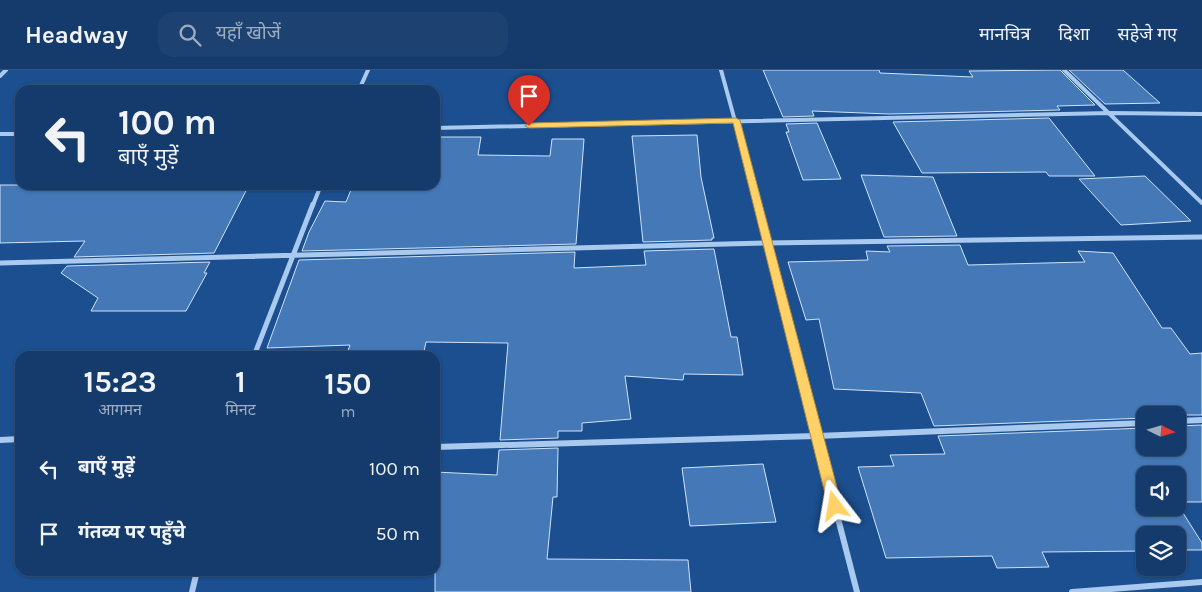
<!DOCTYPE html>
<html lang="hi">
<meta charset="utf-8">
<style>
body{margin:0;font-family:Karla,"Noto Sans Devanagari",sans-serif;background:#1d4271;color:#f1f3f6;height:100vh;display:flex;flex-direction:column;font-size:19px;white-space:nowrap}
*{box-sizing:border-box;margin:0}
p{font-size:16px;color:#9dadc1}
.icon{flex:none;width:28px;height:28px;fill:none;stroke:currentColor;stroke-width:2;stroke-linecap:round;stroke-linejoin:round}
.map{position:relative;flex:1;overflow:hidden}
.sheet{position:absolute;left:15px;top:281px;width:425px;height:225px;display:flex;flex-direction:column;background:#143b6b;border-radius:15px;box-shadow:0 1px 4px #0004,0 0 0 1px #33557e}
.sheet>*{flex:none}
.hud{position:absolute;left:15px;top:15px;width:425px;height:105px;border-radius:15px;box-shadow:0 1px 4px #0004,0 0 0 1px #33557e;background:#143b6b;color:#f1f3f6;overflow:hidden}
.needle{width:32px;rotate:95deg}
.tools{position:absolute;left:1136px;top:336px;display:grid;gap:10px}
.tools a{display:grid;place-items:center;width:50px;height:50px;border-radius:10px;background:#143b6b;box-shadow:0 1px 4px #0004,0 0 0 1px #33557e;font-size:25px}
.pin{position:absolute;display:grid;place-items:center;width:42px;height:42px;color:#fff;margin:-51px -21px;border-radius:50% 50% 50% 0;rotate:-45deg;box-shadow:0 0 5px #0007}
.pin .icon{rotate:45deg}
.me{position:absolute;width:55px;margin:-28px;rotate:346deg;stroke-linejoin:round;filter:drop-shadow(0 0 4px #0008)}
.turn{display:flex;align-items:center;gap:18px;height:105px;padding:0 20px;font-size:22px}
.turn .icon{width:65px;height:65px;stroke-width:2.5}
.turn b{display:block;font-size:35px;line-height:42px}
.eta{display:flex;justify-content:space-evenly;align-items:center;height:85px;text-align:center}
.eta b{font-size:30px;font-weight:700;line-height:35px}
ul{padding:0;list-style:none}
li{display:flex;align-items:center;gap:15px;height:65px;padding:0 20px}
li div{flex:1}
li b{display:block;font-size:19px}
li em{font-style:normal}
header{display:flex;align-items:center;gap:30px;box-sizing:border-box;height:70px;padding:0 25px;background:#143b6b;border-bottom:1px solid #33557e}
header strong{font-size:24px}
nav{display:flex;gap:28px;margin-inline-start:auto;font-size:18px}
.search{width:350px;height:45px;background:#1d4271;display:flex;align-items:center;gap:12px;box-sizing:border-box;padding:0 18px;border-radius:15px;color:#9dadc1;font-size:19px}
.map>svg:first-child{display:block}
</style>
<header>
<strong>Headway</strong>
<div class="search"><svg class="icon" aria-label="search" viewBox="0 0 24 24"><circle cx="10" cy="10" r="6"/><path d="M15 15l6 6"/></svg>यहाँ खोजें</div>
<nav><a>मानचित्र</a><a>दिशा</a><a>सहेजे गए</a></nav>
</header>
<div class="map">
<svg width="1202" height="522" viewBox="0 0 1202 522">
<rect width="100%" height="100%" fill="#1b4f8f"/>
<path fill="#4478b7" stroke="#cfe3fa" d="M763,0H879L880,3L973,7L969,1L1060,0L1095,35L1057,36L1060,40L889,44L812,41L814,46L783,47Z
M1069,0H1123L1160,33L1105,34Z
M1049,48L1095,106H1049L1046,102L922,103L893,52Z
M817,53L841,109L803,110L786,62H789L786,54Z
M697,65L701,107L714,168H712V170L643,172L632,66Z
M435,67H481L478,85L550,86L552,69H584L576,174L302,181L309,162L325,131L346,132L353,115H435Z
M861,105L933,107L957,166L884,167Z
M1145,106L1191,151L1121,155L1079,109Z
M0,115H249L214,183L74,187L85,171L0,173Z
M960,175L968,195L1085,192L1078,181L1113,183L1162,258H1171L1190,284L1202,283V345H1145V348L934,356L921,323L834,319L819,249L806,250L788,192L868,190L866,181L890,182L887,176Z
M714,179L731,267H737L743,305L684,304L683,310L625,306L631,349L582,353V361H558V368L500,370L508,273L426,272L423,286H346L350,275L267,278L299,190L575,182L574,198L646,195L644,181Z
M210,192L204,203H207L186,241H91L98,228L61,203L67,196Z
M1202,355V432H1178V405H1145V438H1178V435L1202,473V480H1178V465H1145V481L1042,482L1049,497L997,498L992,486L886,488L858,397L894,396L890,385L945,384L938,366L1145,358V378H1178V356Z
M558,378L557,427H553L547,489L688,490L691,522H435V402L497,405L499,380Z
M763,394L776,452L690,456L682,398Z"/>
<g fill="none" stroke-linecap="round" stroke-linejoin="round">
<path stroke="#a9c9ee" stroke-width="4" d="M721,0L758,135
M1064,0L1202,133
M0,6L6,0
M359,20L368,0
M435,58L1110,43L1202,44
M0,64H20
M313,135L321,115"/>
<path stroke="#a9c9ee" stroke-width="5" d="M758,134L802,306
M0,193L766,173L1202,167
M254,286L313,134"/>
<path stroke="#a9c9ee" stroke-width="6" d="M801,305L857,522
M1178,351L1202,350
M0,370L20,369
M435,377L817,366L1145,353
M192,522L197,501
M1072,522L1202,512"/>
</g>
<path fill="#ffd166" stroke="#a68842" d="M736,48L740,50L842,436L840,440L835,442L830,440L828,436L733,53L529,58L525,56L529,53Z"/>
</svg>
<div class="tools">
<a><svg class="needle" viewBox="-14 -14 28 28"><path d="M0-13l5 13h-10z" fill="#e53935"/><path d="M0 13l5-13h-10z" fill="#9dadc1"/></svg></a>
<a><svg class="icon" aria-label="sound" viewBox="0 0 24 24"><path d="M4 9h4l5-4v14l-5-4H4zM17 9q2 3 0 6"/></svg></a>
<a><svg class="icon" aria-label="layers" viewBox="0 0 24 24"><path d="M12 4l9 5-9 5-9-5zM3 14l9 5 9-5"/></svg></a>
</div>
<div class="pin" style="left:529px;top:56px;background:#d93025"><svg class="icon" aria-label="arrive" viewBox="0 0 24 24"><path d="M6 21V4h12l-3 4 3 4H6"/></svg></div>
<svg class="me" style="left:835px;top:436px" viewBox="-20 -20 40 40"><path d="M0-17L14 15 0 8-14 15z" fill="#ffd166" stroke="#fff" stroke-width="4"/></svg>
<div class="hud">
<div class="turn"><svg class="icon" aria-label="left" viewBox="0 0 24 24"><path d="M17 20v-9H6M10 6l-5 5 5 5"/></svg><div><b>100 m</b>बाएँ मुड़ें</div></div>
</div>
<section class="sheet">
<div class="eta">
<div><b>15:23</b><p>आगमन</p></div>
<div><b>1</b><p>मिनट</p></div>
<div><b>150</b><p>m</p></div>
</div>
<ul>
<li><svg class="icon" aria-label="left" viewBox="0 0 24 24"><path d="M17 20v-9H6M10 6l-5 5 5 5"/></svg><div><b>बाएँ मुड़ें</b></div><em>100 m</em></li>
<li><svg class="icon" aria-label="arrive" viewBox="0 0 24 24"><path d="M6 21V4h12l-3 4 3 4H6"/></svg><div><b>गंतव्य पर पहुँचे</b></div><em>50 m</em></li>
</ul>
</section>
</div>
